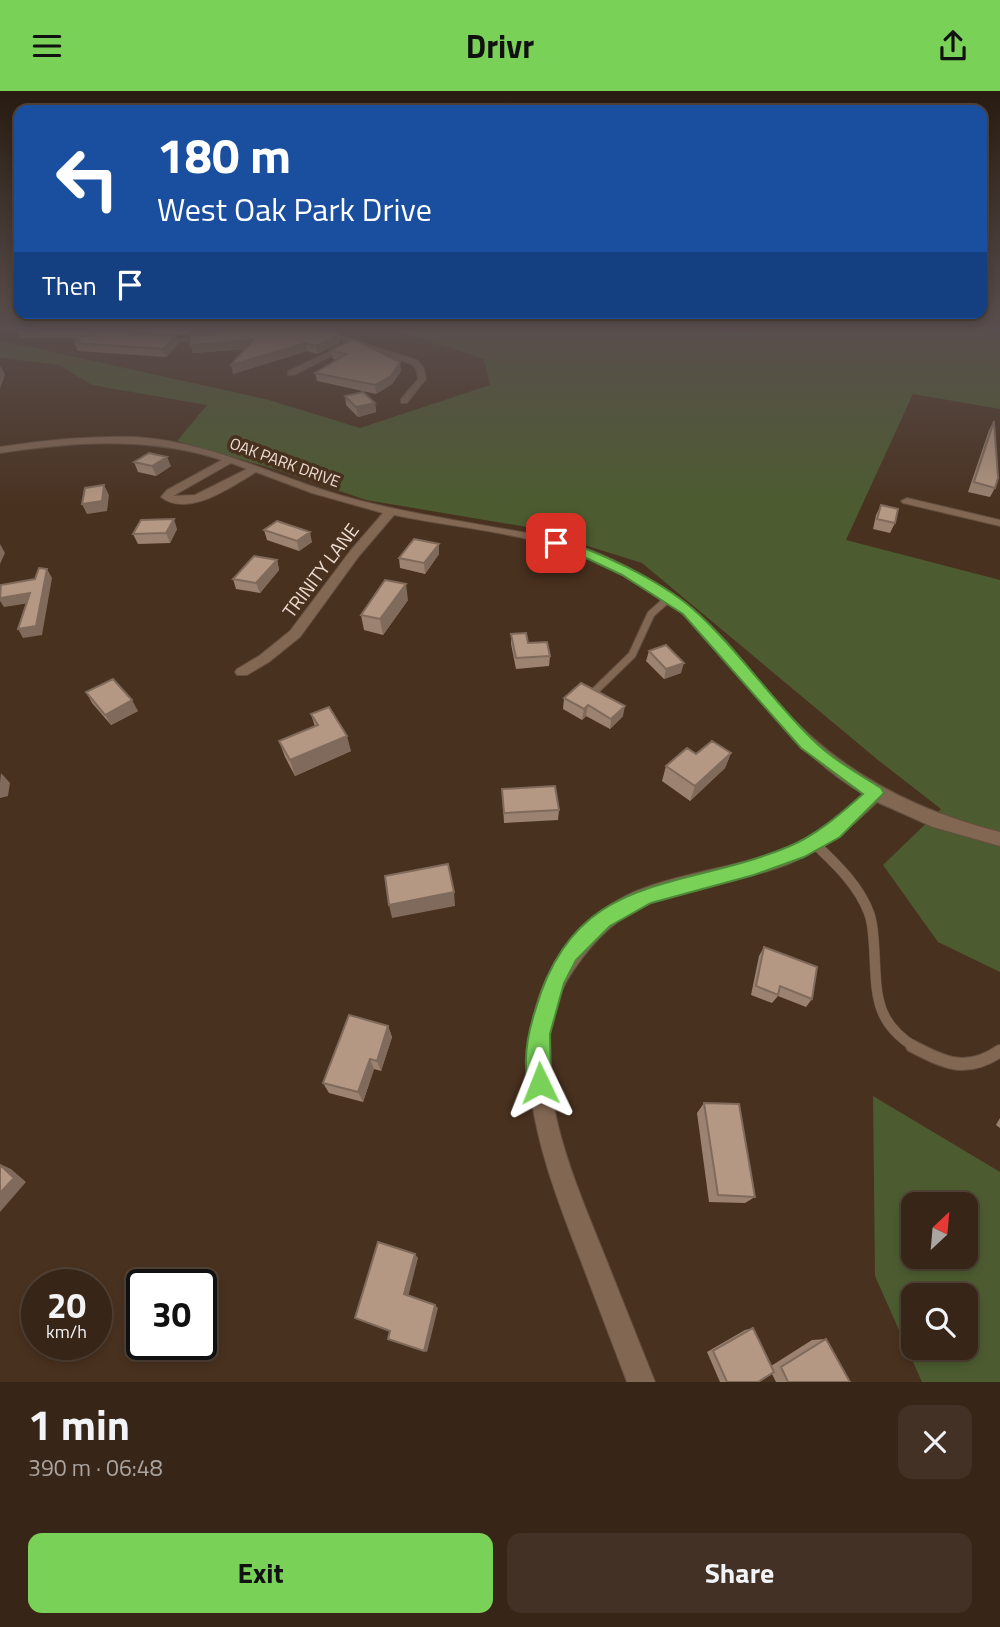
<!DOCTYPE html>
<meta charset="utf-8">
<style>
body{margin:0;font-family:"Titillium Web",sans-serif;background:#423124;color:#f1f3f6;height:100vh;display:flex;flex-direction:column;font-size:26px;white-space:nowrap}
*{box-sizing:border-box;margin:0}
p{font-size:23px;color:#aaa5a1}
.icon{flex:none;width:38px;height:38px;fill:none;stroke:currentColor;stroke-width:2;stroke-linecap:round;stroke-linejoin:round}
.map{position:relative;height:1291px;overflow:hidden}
.drawer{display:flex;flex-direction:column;background:#372517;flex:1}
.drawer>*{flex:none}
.guide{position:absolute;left:14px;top:14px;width:973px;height:214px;border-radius:14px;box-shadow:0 4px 10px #0003,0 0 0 2px #514236;background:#1a4fa0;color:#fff;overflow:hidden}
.needle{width:46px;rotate:26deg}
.buttons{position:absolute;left:901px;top:1101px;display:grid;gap:14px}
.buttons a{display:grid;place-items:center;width:77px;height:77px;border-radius:14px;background:#372517;box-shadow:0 4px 10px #0003,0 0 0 2px #514236;font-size:35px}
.speed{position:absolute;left:21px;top:1178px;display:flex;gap:14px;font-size:35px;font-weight:700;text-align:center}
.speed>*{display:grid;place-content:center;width:91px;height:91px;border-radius:50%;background:#372517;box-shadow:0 4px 10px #0003,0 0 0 2px #514236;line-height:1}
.speed small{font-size:18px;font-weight:400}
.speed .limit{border:4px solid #111;border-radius:10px;background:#fff;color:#111}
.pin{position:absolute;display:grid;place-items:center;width:60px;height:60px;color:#fff;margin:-30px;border-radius:14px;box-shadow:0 4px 10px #0006}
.me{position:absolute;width:77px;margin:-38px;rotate:358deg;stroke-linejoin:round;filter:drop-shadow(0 0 5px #0008)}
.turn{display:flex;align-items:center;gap:24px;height:147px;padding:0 28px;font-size:32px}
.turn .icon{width:91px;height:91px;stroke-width:2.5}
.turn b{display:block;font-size:49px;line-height:60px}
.then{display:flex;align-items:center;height:66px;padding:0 28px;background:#0003;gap:14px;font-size:26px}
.round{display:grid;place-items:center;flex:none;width:74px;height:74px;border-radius:14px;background:#423124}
.overview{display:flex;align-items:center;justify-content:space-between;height:119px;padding:0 28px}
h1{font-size:42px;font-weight:700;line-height:52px}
.primary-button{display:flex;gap:14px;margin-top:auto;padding:14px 28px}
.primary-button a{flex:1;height:80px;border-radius:14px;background:#79d157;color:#111;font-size:28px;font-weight:700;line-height:80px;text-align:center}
.primary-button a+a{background:#423124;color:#f1f3f6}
header{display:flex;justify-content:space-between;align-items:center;height:91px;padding:0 28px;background:#79d157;color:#111;font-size:32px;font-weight:700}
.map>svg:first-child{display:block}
</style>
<header><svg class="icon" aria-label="menu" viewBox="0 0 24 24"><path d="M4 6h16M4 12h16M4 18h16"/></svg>Drivr<svg class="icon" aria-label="share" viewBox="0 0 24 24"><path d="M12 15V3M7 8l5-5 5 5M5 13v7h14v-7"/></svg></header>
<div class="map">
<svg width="1000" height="1291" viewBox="0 0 1000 1291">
<rect width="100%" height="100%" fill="#49311f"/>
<path fill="#4c5c30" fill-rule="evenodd" d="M386,236H704L739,242L743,236H990L1000,240V318L913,303L846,449L1000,489V881L938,851L883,774L941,718L878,669L642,472L527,436L366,409L278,379L177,350L207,314L92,294L59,274L0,267V252L3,250L269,309L360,337L490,294L484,268Z
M873,1005L1000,1081V1291H922L875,1185ZM914,1113H966V1166H914ZM914,1204H966V1256H914Z"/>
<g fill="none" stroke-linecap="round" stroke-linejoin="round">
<g stroke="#644f3f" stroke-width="9">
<path id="lane-far2" d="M596,599L632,564L651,523L669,507"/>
</g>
<g stroke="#644f3f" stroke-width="11">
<path id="lane-far1" d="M813,751C834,771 859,794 869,822C873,832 873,843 874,854C877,899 872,930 915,956"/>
</g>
<g stroke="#644f3f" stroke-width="14">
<path id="lane" d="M912,955C945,972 966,983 1000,960"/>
</g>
<g stroke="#644f3f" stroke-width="2">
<path id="street" d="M0,236H43L44,237L40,239H0Z
M302,236H314L417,269L424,277L426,288L407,312H401V308L418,288L416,278L411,273L353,254L294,284H288V280L348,252Z
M210,245L213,249L159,252L155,250Z
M136,346C211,351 273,385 343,405C396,420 450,428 504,438C526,442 549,445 571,452C609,465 646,484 679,507C718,535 745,574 776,610C836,679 912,719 1000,741V755L933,736L877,711C851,737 821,760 786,774C743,790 696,794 653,811C624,822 602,841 583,866C571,882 561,897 555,917C533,998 574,1088 604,1163C621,1206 638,1248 655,1291H627C610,1246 593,1202 576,1157C539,1061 496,945 567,854C589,827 614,807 647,796C689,781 734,776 776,761C809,750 839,727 863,703C788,658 760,601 702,541C664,502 609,470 556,455C504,440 447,435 394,424L359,465L300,546L269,571L247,584H237L235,581L237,578L259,565L290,540L351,459L383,422L312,402L256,381C231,396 188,427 161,406L167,399L222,369C148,345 76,351 0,362V356C45,349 90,345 136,346ZM231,372L247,378L195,404L173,405Z
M907,407L1000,429V435L903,412L901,410Z"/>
</g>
<use href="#lane-far2" stroke="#826753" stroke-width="7"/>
<use href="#lane-far1" stroke="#826753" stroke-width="10"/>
<use href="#lane" stroke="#826753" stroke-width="12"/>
<use href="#street" fill="#826753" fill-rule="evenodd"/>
</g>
<path fill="#9c8371" d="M88,236L117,241L175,245L178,253L166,266L78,260L74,252L76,251L75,249L79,247H20L17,239Z
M101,236H317L340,252L317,263L307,260L233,283L245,258L193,262L211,242L231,238L193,242L191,238L187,243H157Z
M331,259L401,280L392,293L376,303L317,290L315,282L337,269L333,268Z
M345,305L375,312L376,321L358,326L346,314Z
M994,330L995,397L990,406L968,401L989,339Z
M134,371L171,375L156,385L138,381Z
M881,414L895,432L890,442L873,438L876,424Z
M177,438L170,452L138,453L133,443Z
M264,439L312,451L299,460L267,449Z
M439,463L425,483L400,477L399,467Z
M277,469L279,479L260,502L236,498L233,488Z
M408,509L383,544L364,539L361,524Z
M511,543L550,565L549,575L516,578L511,553Z
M649,560L681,582L664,588L646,570Z
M86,601L138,620L111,634L92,612Z
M564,607L623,625L610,638L586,625L582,629L563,618Z
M311,623L351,660L295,685L285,666L279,650L315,636Z
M731,662L725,677L690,710L662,690L666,675L696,663Z
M502,698L559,719L558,729L504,732Z
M764,856L812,908L806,916L778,905L772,912L751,904L759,865Z
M388,935L392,946L381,980L374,978L363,1011L329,1002L323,992Z
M704,1012L755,1106L745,1112L709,1111L697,1022Z
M1000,1027V1037L996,1034Z
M753,1237L771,1275L812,1249L826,1248L850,1291H776L772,1283L758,1291H720L707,1261L745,1239Z"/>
<path fill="#7f6a5c" d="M185,236H245L193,242L191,238L187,243Z
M339,244L340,252L317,263L316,255Z
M175,245L178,253L166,266L163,258Z
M253,249L255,257L193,262L190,254Z
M306,252L307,260L233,283L231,274Z
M400,271L401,280L392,293L376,303L375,294Z
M1,275L5,284L0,298V278Z
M375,312L376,321L358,326L356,316Z
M167,366L171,375L156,385L152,375Z
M104,394L109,404L107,420L87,423L82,413Z
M174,428L177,438L170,452L166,442Z
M310,441L312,451L299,460L297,450Z
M0,453L5,462L0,473Z
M439,453V463L425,483L424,472Z
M277,469L279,479L260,502L256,492Z
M47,478L52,487L42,544L23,547L18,538Z
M406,493L408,509L383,544L380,528Z
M30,502L36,511L4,516L0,510V507Z
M684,572L681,582L664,588L666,578Z
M132,609L138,620L111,634L105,624Z
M588,614L586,625L582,629L584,618Z
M625,615L623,625L610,638L611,628Z
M347,645L351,660L295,685L290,669Z
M731,662L725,677L690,710L695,695Z
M1,682L10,692L8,705L0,707V691Z
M454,801L455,815L392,827L389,814Z
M388,935L392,946L381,980L377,970Z
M370,968L374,978L363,1011L358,1001Z
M0,1073L11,1078L26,1091L0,1121Z
M415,1163L418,1167L408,1206L404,1203Z
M435,1214L438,1217L427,1261L424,1260Z"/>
<path fill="#b59883" stroke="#7f6a5c" stroke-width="2" d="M20,236H88L117,241L175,245L163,258L74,252L79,250L75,249L98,239H17Z
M238,236H317L339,244L316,255L306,252L231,274L253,249L190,254V244L211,242Z
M353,248L400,271L391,285L375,294L315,282L346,263L331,259Z
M363,301L375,312L356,316L345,305Z
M994,330L998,387L995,397L974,391Z
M149,362L167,366L152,375L134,371Z
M104,394L102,410L82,413L85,397Z
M881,414L898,418L895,432L877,428Z
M174,428L166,442L133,443L141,429Z
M277,430L310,441L297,450L264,439Z
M414,448L439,453L424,472L399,467Z
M254,465L277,469L256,492L233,488Z
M39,477L47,478L36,535L18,538L30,502L0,507L1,494L35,488Z
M385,489L406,493L380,528L361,524Z
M526,542L528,552L547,551L550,565L516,567L511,543Z
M666,554L684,572L666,578L649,560Z
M113,588L132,609L105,624L86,601Z
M581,592L625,615L611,628L588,614L584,618L564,607Z
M329,616L347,645L290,669L279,650L318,634L311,623Z
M712,650L731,662L695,695L666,675L687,657L696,663Z
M555,695L559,719L504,722L502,698Z
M448,773L454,801L389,814L385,785Z
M764,856L817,876L812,908L780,895L778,904L756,895Z
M349,924L388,935L377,970L370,968L358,1001L323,992Z
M704,1012L739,1013L755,1106L718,1104Z
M0,1074L14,1087L0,1102Z
M378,1151L415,1163L404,1203L435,1214L424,1260L388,1248L390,1240L355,1227Z
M753,1237L774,1281L758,1291H727L713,1260Z
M826,1248L850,1291H788L781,1276Z"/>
<linearGradient id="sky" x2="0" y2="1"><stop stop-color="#281b11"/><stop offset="0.57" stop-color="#594e4d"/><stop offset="1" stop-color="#594e4d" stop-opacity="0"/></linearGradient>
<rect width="1000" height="417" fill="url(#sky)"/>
<path fill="#79d157" stroke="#4f8839" stroke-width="2" d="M556,448C597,459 661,490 693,518C735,555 771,608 812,648C832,668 857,682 881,697L884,702L840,746L804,766L754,784L651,812L610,835L576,869L564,892L550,943L551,992L548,1000L540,1004L531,1000C521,975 528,941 536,917C576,778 682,801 790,755C818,743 840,723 863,703L801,657L683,523L622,484L582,465L552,455V449Z"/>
<g text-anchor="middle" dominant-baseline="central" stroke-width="7" stroke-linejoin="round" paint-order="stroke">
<g font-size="16" fill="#eeded3" stroke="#49311f">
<text transform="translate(285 371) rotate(20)">OAK PARK DRIVE</text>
</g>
<g font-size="19" fill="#eeded3" stroke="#49311f">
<text transform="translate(320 479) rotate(-53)">TRINITY LANE</text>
</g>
</g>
</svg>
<div class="buttons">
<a><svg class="needle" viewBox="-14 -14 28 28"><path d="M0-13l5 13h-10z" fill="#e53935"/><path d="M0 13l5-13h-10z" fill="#aaa5a1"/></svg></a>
<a><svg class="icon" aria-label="search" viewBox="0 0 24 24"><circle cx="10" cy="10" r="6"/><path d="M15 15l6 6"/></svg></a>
</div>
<div class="speed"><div>20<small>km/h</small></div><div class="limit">30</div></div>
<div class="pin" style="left:556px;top:452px;background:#d93025"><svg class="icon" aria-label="arrive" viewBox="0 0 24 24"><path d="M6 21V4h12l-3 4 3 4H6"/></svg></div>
<svg class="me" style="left:540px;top:992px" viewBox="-20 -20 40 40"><path d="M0-17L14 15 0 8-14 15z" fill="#79d157" stroke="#fff" stroke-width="4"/></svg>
<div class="guide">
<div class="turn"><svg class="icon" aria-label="left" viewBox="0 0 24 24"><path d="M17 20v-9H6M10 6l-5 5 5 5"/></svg><div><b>180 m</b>West Oak Park Drive</div></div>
<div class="then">Then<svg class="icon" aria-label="arrive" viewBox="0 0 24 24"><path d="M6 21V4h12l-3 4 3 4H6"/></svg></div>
</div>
</div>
<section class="drawer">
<div class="overview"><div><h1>1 min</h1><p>390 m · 06:48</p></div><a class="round"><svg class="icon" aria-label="close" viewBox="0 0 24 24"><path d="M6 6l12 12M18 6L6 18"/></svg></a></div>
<div class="primary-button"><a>Exit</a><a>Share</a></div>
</section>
